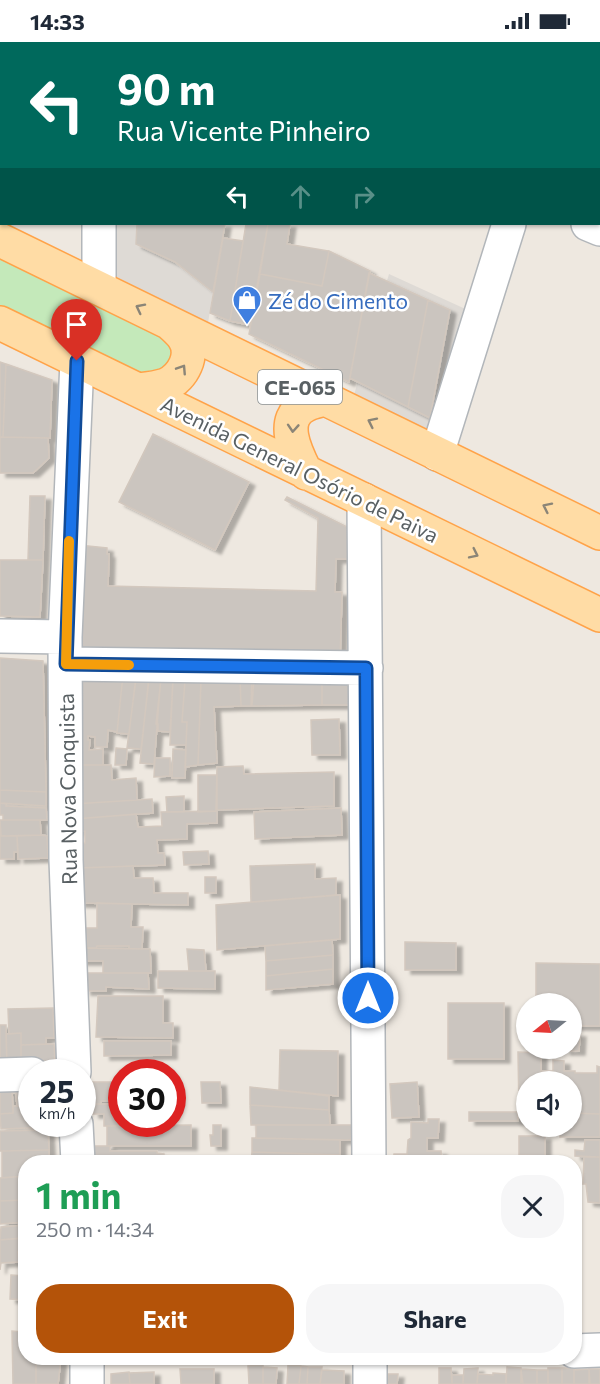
<!DOCTYPE html>
<meta charset="utf-8">
<style>
body{margin:0;font-family:Commissioner,sans-serif;background:#f6f6f7;color:#1f2937;height:100vh;display:flex;flex-direction:column;font-size:22px;white-space:nowrap}
*{box-sizing:border-box;margin:0}
p{font-size:20px;color:#747a83}
.icon{flex:none;width:33px;height:33px;fill:none;stroke:currentColor;stroke-width:2;stroke-linecap:round;stroke-linejoin:round}
.map{position:relative;flex:1;overflow:hidden}
.details{position:absolute;left:18px;top:1113px;width:564px;height:210px;display:flex;flex-direction:column;background:#fff;border-radius:24px;box-shadow:0 2px 4px #0004}
.details>*{flex:none}
.guide{position:absolute;left:0px;top:0px;width:600px;height:183px;box-shadow:0 2px 4px #0004;background:#00695c;color:#fff;overflow:hidden}
.needle{width:39px;rotate:252deg}
.controls{position:absolute;left:516px;top:951px;display:grid;gap:12px}
.controls a{display:grid;place-items:center;width:66px;height:66px;border-radius:50%;background:#fff;box-shadow:0 2px 4px #0004;font-size:30px}
.speed{position:absolute;left:18px;top:1017px;display:flex;gap:12px;font-size:30px;font-weight:700;text-align:center}
.speed>*{display:grid;place-content:center;width:78px;height:78px;border-radius:50%;background:#fff;box-shadow:0 2px 4px #0004;line-height:1}
.speed small{font-size:15px;font-weight:400}
.speed .limit{border:9px solid #d22;background:#fff;color:#111}
.pin{position:absolute;display:grid;place-items:center;width:51px;height:51px;color:#fff;margin:-62px -26px;border-radius:50% 50% 50% 0;rotate:-45deg;box-shadow:0 0 6px #0007}
.pin .icon{rotate:45deg}
.me{position:absolute;width:66px;margin:-33px;rotate:0deg;stroke-linejoin:round;filter:drop-shadow(0 0 4px #0008)}
.turn{display:flex;align-items:center;gap:21px;height:126px;padding:0 18px;font-size:27px}
.turn .icon{width:78px;height:78px;stroke-width:2.5}
.turn b{display:block;font-size:42px;line-height:51px}
.lanes{display:flex;align-items:center;height:57px;padding:0 18px;background:#0003;justify-content:center;gap:30px;direction:ltr}
.lanes .off{opacity:.35}
.round{display:grid;place-items:center;flex:none;width:63px;height:63px;border-radius:24px;background:#f6f6f7}
.overview{display:flex;align-items:center;justify-content:space-between;height:102px;padding:0 18px}
h1{font-size:36px;font-weight:700;line-height:45px;color:#1e9e55}
.button{display:flex;gap:12px;margin-top:auto;padding:12px 18px}
.button a{flex:1;height:69px;border-radius:24px;background:#b45309;color:#fff;font-size:24px;font-weight:700;line-height:69px;text-align:center}
.button a+a{background:#f6f6f7;color:#1f2937}
.status{display:flex;justify-content:space-between;align-items:center;height:42px;padding:0 30px;background:#fff;direction:ltr}
.status svg{height:16px;fill:currentColor}
.map>svg:first-child{display:block}
</style>
<div class="status"><b>14:33</b><svg viewBox="0 0 49 12"><path d="M0 12V9h3v3zM5 12V6h3v6zM10 12V3h3v9zM15 12V0h3v12zM26 1h20v11H26zM47 4h2v5h-2z"/></svg></div>
<div class="map">
<svg width="600" height="1342" viewBox="0 0 600 1342">
<defs>
<filter id="shadow"><feDropShadow dx="6" dy="4" stdDeviation="1.5" flood-color="#0004"/></filter>
</defs>
<rect width="100%" height="100%" fill="#eee8e0"/>
<path fill="#dedad5" d="M108,182H224L208,281L108,233Z
M389,232L472,270L433,391L354,353Z"/>
<path fill="#c4e9ba" d="M0,216L171,299L178,317L147,336L0,263Z"/>
<path fill="#cbc5bf" stroke="#d3c8be" stroke-width="1.5" filter="url(#shadow)" d="M598,69L600,70V137H598Z
M137,182H225L213,250L175,220L136,202Z
M246,182H268L250,283L230,279Z
M268,182H290L287,202L329,209L322,244L260,232Z
M223,196L243,199L230,279L210,271Z
M329,209L370,229L349,340L249,292L260,232L322,244Z
M369,231L428,258L408,365L350,336Z
M428,258L450,268L430,376L408,365Z
M0,320L6,322L3,395H0Z
M6,322L52,338L50,396L3,395Z
M153,392L249,440L215,508L119,460Z
M0,395L48,396L49,416L33,431H0Z
M30,454H45L43,518H28Z
M287,455L347,485V517H336L335,550H342L340,620L75,614L79,503L107,506V512H109L108,544L316,549L318,476L285,458Z
M0,518H43L40,575L0,574Z
M0,616L43,619L46,750L0,748Z
M123,633L136,634L129,692L117,691Z
M123,633L117,690L108,688L107,705H95V695L88,694V698H90L89,708L103,707V723H73L74,634Z
M149,634H161L154,722L140,721Z
M322,635V663L252,664L254,636Z
M322,635L349,637V663H322Z
M240,636L241,664L214,665L217,721L198,723L201,637Z
M240,636H252L251,664H241Z
M136,637L149,638L141,707L127,706Z
M161,637H173L170,690L158,689V682H156Z
M173,637L185,638L182,680H187L186,703H170Z
M185,638L201,639L198,723L185,725L187,680H182Z
M339,677L340,713H312L311,678Z
M116,706L127,707L126,723H115Z
M173,707L186,708L185,736H172Z
M155,716H170V734L154,735Z
M73,723H111L112,738L136,736L137,758L74,762Z
M243,724L244,732L334,730V764L216,768L217,725Z
M198,733H217V769L198,770Z
M0,748L46,750V764L0,761Z
M184,754V770H167L166,755Z
M152,757L153,771L75,777L74,762Z
M0,761L6,762V764L46,766L47,778H3V773H0Z
M341,766L342,793L255,797L254,770Z
M217,769V781L187,782V797L157,798L158,811H164L165,823L79,826L78,802L85,801V789L76,790L75,777L136,772L138,785L162,784L161,770Z
M0,778H40L41,793L1,794Z
M0,790L1,794H17L18,810H14V817H0Z
M41,793L47,794L48,816L18,817L17,794Z
M208,809L209,822L184,823L183,810Z
M315,822V837L336,836V853L251,860L250,824Z
M133,824L134,836H153L154,851H188V863L79,861L78,826Z
M205,835H216V851H205Z
M340,853V897L217,908L216,863Z
M97,861L132,862L131,885H143L142,907H129V904H97L96,906H87L86,886H97Z
M332,898L333,913L266,919L265,904Z
M405,900L456,901V928H405Z
M77,906L150,907L151,931H103V919H78Z
M187,907L204,908L206,929H189Z
M333,913V927L266,934V919Z
M536,921L600,922V984H572V962H536Z
M333,927V942L266,948V934Z
M158,929H215V947L158,946Z
M84,931H148L149,947L106,945V949H85Z
M98,954H163V981H173V996L96,995Z
M448,961H504V1017H448Z
M53,966L54,996H46V1002L21,1003V991L9,992L8,967Z
M0,983H6L7,1024H0Z
M21,991V1023L7,1024L6,992Z
M572,991H580L579,1009H565V1006H572Z
M104,999H171V1013L104,1014Z
M54,1002L55,1022L21,1023V1003Z
M280,1008L338,1009V1054L279,1048Z
M518,1010L541,1011V1029H553V1018L564,1019V1029H575V1031H597V1024L600,1025V1072L572,1071V1040H526V1070H519Z
M86,1040H122V1059H101V1062H87Z
M201,1040H220L221,1061H202Z
M417,1040L419,1075L392,1076L390,1042Z
M32,1045V1064H17L16,1051H12V1047Z
M250,1045L329,1054V1068L250,1063Z
M12,1047L13,1071L0,1072V1048Z
M92,1062H122V1082H150V1083L104,1084V1072H93Z
M250,1063L329,1068L330,1083H251Z
M13,1064H32V1082H55V1085L1,1087L0,1072L13,1071Z
M469,1070H518V1079H469Z
M572,1071L600,1072V1095H560V1084H572Z
M428,1077H439L438,1096H427V1109H441L442,1120H393L394,1112H407L408,1098L411,1096V1080L428,1081Z
M191,1083V1104H107V1084Z
M213,1083H221V1104H211L210,1093H213Z
M256,1083H352L351,1098L256,1096Z
M48,1088L49,1108L0,1109V1089Z
M519,1094H545V1114L519,1113Z
M252,1096L340,1098V1113L252,1110Z
M585,1098H600V1115L575,1114V1108L584,1109Z
M88,1104H110V1109H157V1111L164,1112V1120H89Z
M49,1108V1120H26V1134L2,1136V1109Z
M252,1110L340,1113V1120H251Z
M584,1115H600V1161L588,1160L586,1142H583Z
M26,1134V1158L0,1159V1136Z
M26,1158V1180L0,1182V1159Z
M26,1183V1196L0,1198L1,1185Z
M20,1196L22,1210H18L19,1220L1,1221L0,1228V1198Z
M11,1233L25,1234V1258L10,1257Z
M24,1259L26,1316H36V1342H13L12,1289L24,1290Z
M36,1316H61L58,1342H36Z
M263,1323V1342H249L248,1324Z
M288,1323L301,1324L299,1342H287Z
M301,1324L308,1325L307,1342H299Z
M263,1325L277,1326L276,1342H263Z
M308,1325H322L320,1342H307Z
M507,1325L521,1326V1342H506Z
M439,1326H451L452,1342H439Z
M478,1326L477,1342H463L464,1327Z
M548,1326H562V1342H548Z
M562,1326H574V1342H562Z
M180,1327H214V1342H181Z
M521,1327L537,1328V1342H523Z
M589,1327H600V1342H590Z
M589,1327V1342H574V1328Z
M322,1328L344,1329V1342H320Z
M537,1328H548V1342H537Z
M129,1330L130,1342H111V1332Z
M154,1330V1342H130L129,1331Z
M493,1331L506,1332V1342H477L478,1332L493,1333Z
M388,1332H398L397,1342H387Z
M452,1333H463V1342H452Z"/>
<g fill="none" stroke-linecap="round" stroke-linejoin="round">
<g stroke="#b2b6ba" stroke-width="36">
<path id="minor" d="M224,0L227,2
M16,2V0
M100,2V0
M0,49L2,50
M588,182L600,187
M99,245V182
M437,412L509,182
M364,458L369,1120
M0,594L65,595
M66,622L366,626
M74,1030L66,818L65,595L77,319
M0,1033L32,1032
M76,1082L78,1120
M574,1309L600,1308
M87,1316V1342
M370,1316V1342"/>
</g>
<g stroke="#ffa349" stroke-width="36">
<path id="major" d="M0,198L600,491
M0,281L600,573
M138,348C147,347 157,346 166,343C183,335 195,313 184,296C181,291 175,286 171,282
M306,431C296,411 278,377 306,363C311,360 318,359 324,357"/>
</g>
<use href="#minor" stroke="#fff" stroke-width="33"/>
<use href="#major" stroke="#ffdca5" stroke-width="33"/>
</g>
<defs><path id="oneway-chevron" d="M-2-3.5L2.5 0L-2 3.5" fill="none" stroke-width="1.6" stroke-linecap="round" stroke-linejoin="round" transform="scale(1.5)"/></defs>
<g stroke="#8b8577">
<use href="#oneway-chevron" transform="translate(140 266) rotate(-153)"/>
<use href="#oneway-chevron" transform="translate(182 327) rotate(-57)"/>
<use href="#oneway-chevron" transform="translate(372 380) rotate(-154)"/>
<use href="#oneway-chevron" transform="translate(293 386) rotate(94)"/>
<use href="#oneway-chevron" transform="translate(547 465) rotate(-154)"/>
<use href="#oneway-chevron" transform="translate(474 512) rotate(26)"/>
</g>
<g fill="none" stroke-linecap="round" stroke-linejoin="round">
<g stroke="#114b97" stroke-width="15">
<path id="route" d="M77,319L66,622L366,626L368,956"/>
</g>
<use href="#route" stroke="#1a73e8" stroke-width="10"/>
<path stroke="#f59e0b" stroke-width="10" d="M69,499L66,622L129,623"/>
</g>
<defs>
<g id="shop-pin" transform="scale(1.5)"><path d="M0 17L-7.5 6A9.5 9.5 0 1 1 7.5 6Z" fill="#3f7fe0" stroke="#fff"/><path d="M-5-2.5h2.3a2.7 3.5 0 0 1 5.4 0H5L5.5 6h-11ZM-1.5-2.5h3a1.5 2.3 0 0 0-3 0Z" fill="#fff"/></g>
</defs>
<g fill-rule="evenodd">
<use href="#shop-pin" x="247" y="258"/>
</g>
<g text-anchor="middle" dominant-baseline="central" stroke-width="5" stroke-linejoin="round" paint-order="stroke">
<rect fill="#fff" stroke="#8b9092" stroke-width="1.5" x="258" y="328" width="84" height="34" rx="4.5"/>
<g font-size="20" font-weight="bold" fill="#596063">
<text x="300" y="345">CE-065</text>
</g>
<g font-size="21" fill="#366cbe" stroke="#fff" text-anchor="start">
<text x="268" y="258">Zé do Cimento</text>
</g>
<g font-size="21" fill="#596063" stroke="#fff">
<text transform="translate(300 427) rotate(26)">Avenida General Osório de Paiva</text>
<text transform="translate(67 747) rotate(-91)">Rua Nova Conquista</text>
</g>
</g>
</svg>
<div class="controls">
<a><svg class="needle" viewBox="-14 -14 28 28"><path d="M0-13l5 13h-10z" fill="#e53935"/><path d="M0 13l5-13h-10z" fill="#747a83"/></svg></a>
<a><svg class="icon" aria-label="sound" viewBox="0 0 24 24"><path d="M4 9h4l5-4v14l-5-4H4zM17 9q2 3 0 6"/></svg></a>
</div>
<div class="speed"><div>25<small>km/h</small></div><div class="limit">30</div></div>
<div class="pin" style="left:77px;top:319px;background:#d93025"><svg class="icon" aria-label="arrive" viewBox="0 0 24 24"><path d="M6 21V4h12l-3 4 3 4H6"/></svg></div>
<svg class="me" style="left:368px;top:956px" viewBox="-20 -20 40 40"><circle r="17" fill="#1a73e8" stroke="#fff" stroke-width="3"/><path d="M0-11L8 9 0 5-8 9z" fill="#fff"/></svg>
<div class="guide">
<div class="turn"><svg class="icon" aria-label="left" viewBox="0 0 24 24"><path d="M17 20v-9H6M10 6l-5 5 5 5"/></svg><div><b>90 m</b>Rua Vicente Pinheiro</div></div>
<div class="lanes"><svg class="icon" aria-label="left" viewBox="0 0 24 24"><path d="M17 20v-9H6M10 6l-5 5 5 5"/></svg><svg class="icon off" aria-label="ahead" viewBox="0 0 24 24"><path d="M12 20V5M6 11l6-6 6 6"/></svg><svg class="icon off" aria-label="right" viewBox="0 0 24 24"><path d="M7 20v-9h11M14 6l5 5-5 5"/></svg></div>
</div>
<section class="details">
<div class="overview"><div><h1>1 min</h1><p>250 m · 14:34</p></div><a class="round"><svg class="icon" aria-label="close" viewBox="0 0 24 24"><path d="M6 6l12 12M18 6L6 18"/></svg></a></div>
<div class="button"><a>Exit</a><a>Share</a></div>
</section>
</div>
